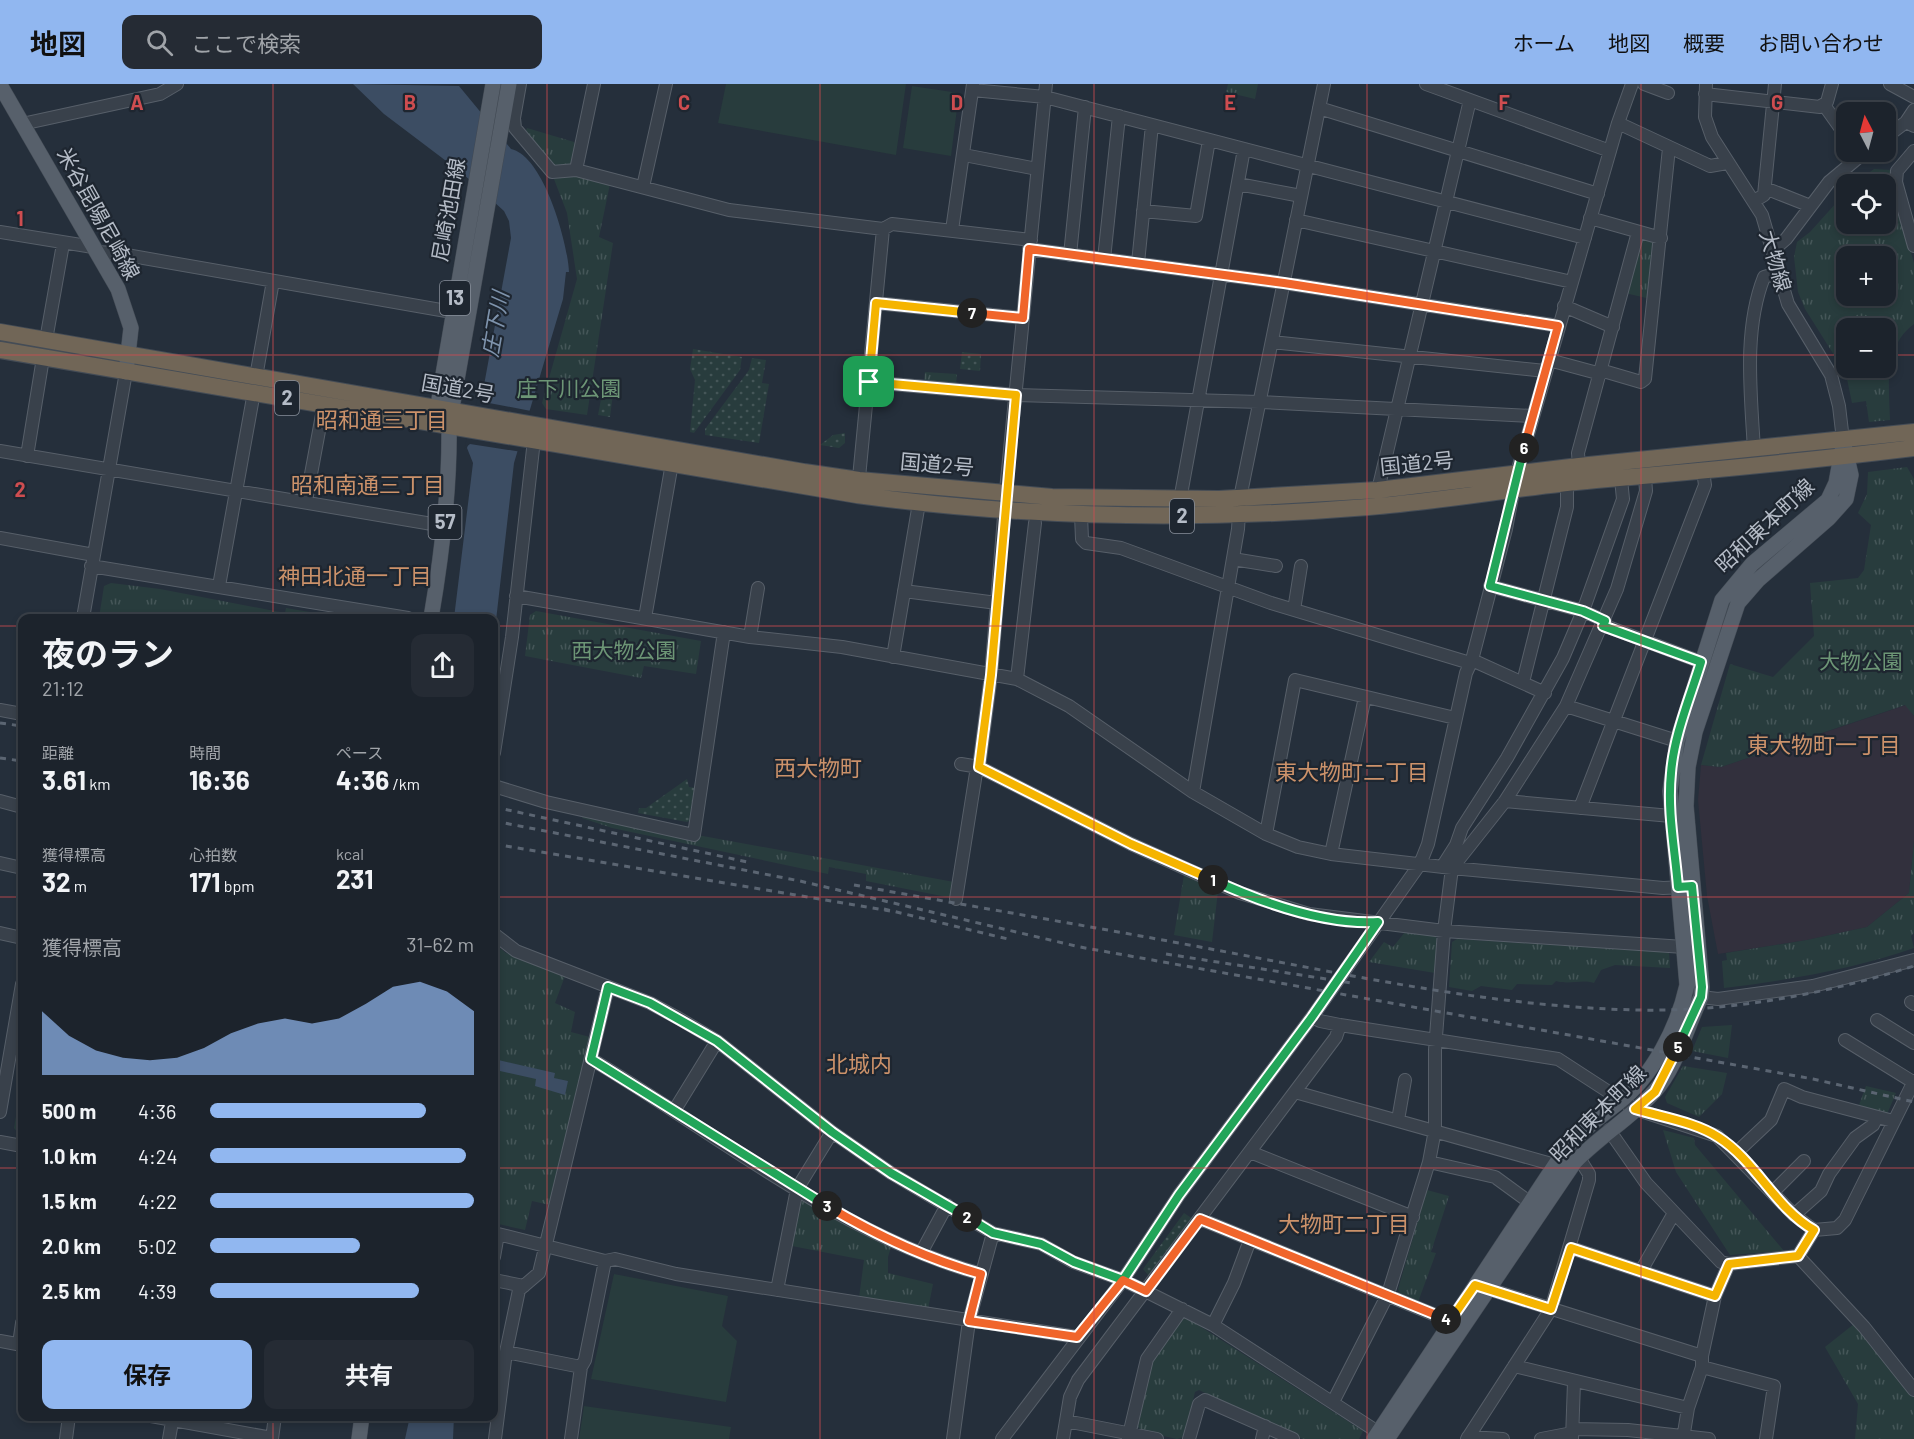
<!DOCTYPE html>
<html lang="ja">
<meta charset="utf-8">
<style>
:root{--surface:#1c232c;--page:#252b34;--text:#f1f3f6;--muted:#a0a4a9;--line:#3a4048;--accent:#91b7f0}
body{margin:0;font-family:Barlow,"Noto Sans JP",sans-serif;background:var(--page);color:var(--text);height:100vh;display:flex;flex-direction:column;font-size:22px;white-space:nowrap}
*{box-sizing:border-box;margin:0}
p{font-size:20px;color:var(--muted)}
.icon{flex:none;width:33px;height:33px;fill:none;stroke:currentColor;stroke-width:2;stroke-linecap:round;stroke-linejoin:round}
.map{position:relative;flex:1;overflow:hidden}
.details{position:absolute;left:18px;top:530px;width:480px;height:807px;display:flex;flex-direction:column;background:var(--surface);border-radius:12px;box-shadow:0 3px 9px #0003,0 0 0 2px var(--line)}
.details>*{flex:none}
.needle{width:39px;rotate:354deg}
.controls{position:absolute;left:1836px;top:18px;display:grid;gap:12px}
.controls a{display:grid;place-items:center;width:60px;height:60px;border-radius:12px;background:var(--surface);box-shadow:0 3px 9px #0003,0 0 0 2px var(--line);font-size:30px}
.pin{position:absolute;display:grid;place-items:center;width:51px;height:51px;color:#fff;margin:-26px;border-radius:12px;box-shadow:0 3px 9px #0006}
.km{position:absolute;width:30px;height:30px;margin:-15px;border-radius:50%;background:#222;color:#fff;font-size:16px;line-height:30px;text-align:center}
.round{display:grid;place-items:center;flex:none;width:63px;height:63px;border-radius:12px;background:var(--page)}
.head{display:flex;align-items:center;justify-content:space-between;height:102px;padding:0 24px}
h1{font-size:33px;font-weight:700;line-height:45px}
.metrics{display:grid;grid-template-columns:repeat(3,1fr);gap:9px;height:102px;padding:6px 24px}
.metrics div{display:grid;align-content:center}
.metrics b{font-size:26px;font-weight:700}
.metrics small{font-size:16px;font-weight:400}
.metrics p{font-size:16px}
.chart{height:168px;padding:12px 24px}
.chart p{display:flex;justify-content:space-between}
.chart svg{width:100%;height:108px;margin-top:6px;fill:var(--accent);opacity:.7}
.action{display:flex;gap:12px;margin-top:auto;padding:12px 24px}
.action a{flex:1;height:69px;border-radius:12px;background:var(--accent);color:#111;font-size:24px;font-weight:700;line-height:69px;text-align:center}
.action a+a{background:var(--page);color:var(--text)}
ul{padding:0 24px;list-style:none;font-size:20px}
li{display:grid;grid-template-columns:96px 72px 1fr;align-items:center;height:45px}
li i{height:15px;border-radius:8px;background:var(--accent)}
header{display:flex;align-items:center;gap:36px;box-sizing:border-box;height:84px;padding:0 30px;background:var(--accent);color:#111}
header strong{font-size:28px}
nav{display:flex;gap:33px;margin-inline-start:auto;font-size:21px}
.search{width:420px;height:54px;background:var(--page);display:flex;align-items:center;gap:15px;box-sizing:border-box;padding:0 21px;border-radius:12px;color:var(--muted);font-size:22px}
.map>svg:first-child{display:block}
</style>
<header>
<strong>地図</strong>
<div class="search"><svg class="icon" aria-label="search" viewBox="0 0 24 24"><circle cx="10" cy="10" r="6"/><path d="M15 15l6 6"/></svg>ここで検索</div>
<nav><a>ホーム</a><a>地図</a><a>概要</a><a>お問い合わせ</a></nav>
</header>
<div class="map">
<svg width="1914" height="1355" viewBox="0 0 1914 1355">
<defs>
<pattern id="grass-dots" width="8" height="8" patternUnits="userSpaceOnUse" patternTransform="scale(1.5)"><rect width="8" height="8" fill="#283c3d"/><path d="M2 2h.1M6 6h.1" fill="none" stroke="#455658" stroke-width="1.8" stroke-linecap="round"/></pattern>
<pattern id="park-tufts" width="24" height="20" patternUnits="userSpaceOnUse" patternTransform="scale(1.5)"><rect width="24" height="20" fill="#283c3d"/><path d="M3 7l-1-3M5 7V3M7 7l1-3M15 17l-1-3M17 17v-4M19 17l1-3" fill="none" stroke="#455658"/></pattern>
</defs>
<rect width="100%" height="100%" fill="#252f3b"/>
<!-- medical -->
<path fill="#32303d" d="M1906,621l8,11v125l-5,52 -42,34 -60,13 -89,14 -11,-58 -9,-96 3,-35 20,2z"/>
<!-- grass -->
<path fill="url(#grass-dots)" d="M693,265l49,8 -2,13 -46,63 -4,-1 5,-52 -5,-11z
M962,268l19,2 -1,17 -20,-2z
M752,274l14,2 -4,23 7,1 -10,59 -54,-8v-6l44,-59z
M614,302l-4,31 -12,-2 4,-21z
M845,349v10l-6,5 -19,-3 13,-10z
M687,695l2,8 8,1 -4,31 -6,3 -49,-9 1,-5h7z
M1184,1129l9,6 -44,57 -6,-7z"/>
<!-- park -->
<path fill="url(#park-tufts)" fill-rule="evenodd" d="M1228,0h30l-3,15 -29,-7z
M527,44l47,14 4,8 -4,16h-22l-27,-33z
M1874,85l18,1v16l22,77v61c-31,23 -25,61 -24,96l-21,2 -3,-21 -14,2 -6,-29 -41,-65 -7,-17 -4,-35 3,-15 13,-10 36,-40v32h40v-40h-32zM1846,172h40v40h-40zM1846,244h40v40h-40z
M574,90l36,10 -11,53 14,6 -26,172 -41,-6 -4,-6 35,-124 -10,-66 -13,-34z
M1640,152l18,4 -7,59 -26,-6z
M925,288l32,2 -1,11 -32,-3z
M1907,383l7,12v237l-9,-11 -184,62 -20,-2 29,-101 43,13 41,-41 -4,-53 48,-5 6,-8 7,-45 -13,-12 9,-19 1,-22z
M111,499l49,6 125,24 1,-5 59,10h-246l5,-32z
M536,527l165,30 -5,33 -52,-8 -3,12 -116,-22 5,-41z
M583,730l371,68 -2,16 -86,-17v-7l-37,-7 -1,7 -216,-46 -30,-10z
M1914,757v92l-3,3 3,12c-61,21 -125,32 -190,40l-2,-27 5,-1 -1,-7 81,-13 60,-13 42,-34z
M1184,791l34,16 -6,51 -38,-7z
M1405,848l30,4 2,3 -2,34 -66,-11 15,-20 9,5z
M1457,855l212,13 1,16 -55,-3 -14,5 -7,13c-13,-4 -24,2 -38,-2l-4,4 -35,-1 -5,6 -31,-4 -9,5 -23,-4 3,-45z
M494,859l12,10 59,23 -10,27 20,9 -4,20 19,5 -40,168 -18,-4 -7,29 -31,-7z
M1732,941l-4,33 -36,-7 10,-24z
M1683,982l44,7 -5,21 -23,23 -32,-14 -2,-6z
M22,998v52l-4,-1 -4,-5z
M1866,1002l30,7 -9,21 -28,-9z
M1663,1046l31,8 1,7 89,106 -54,4 -54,-83z
M1427,1106l22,6 -18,56 5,1 -18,49 -17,-6 -3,-7z
M802,1114l90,46 -4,13v16l45,11 -5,25 -69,-11 5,-38 -72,-14z
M1187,1234l176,113 -4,8h-56l-104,-49 -4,2 -11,45 -7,2 -36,-8 -4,-6 15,-64 30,-42z
M1854,1240l60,71v44h-59l3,-35 -33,-57z"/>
<!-- pitch -->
<path fill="#283c3d" d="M726,0h180l-10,71 -178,-32z
M912,2l47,7 -8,63 -48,-8z
M614,1190l114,22 -6,30 15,15 -11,61 -135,-23z
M584,1322l147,21 -2,12h-150z"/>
<!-- water -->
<path fill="#3c4d63" d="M353,0l106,2 52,63c33,7 57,95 58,123h-3l-3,27 -49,164 -20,175v-20h-40l19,-155 -6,-15 15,-52 29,-158 -2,-17 -5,-10 -42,-38 -78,-59z
M494,975l61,14 -1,5 14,3 -3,14 -30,-9 1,-7 -36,-8 -6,27z
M410,1332h44l-1,23h-48z"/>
<!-- pier -->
<path fill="#252f3b" d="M478,313l11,2v4l42,8 -9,41 -52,-8 -6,5z"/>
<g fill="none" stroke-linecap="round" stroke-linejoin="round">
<defs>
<path id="minor" d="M520,0l-6,34 1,10 37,44 24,-2 153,40 154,19 9,-5 139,16
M1046,0l-39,396 -16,195 -12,92 152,77 109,49 69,21 135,17 240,16
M1426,0l184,67
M1644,0l24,9
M1706,0l-1,33 7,20 50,78 26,89 43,71 8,31 4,34
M1890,0l24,13
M973,6l72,7 540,141
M1705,10l115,13 7,-5 5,-18
M1824,21l22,31
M1319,24l279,86
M1906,38l8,-12
M1618,39l92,43 17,-3
M22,40l138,-30 17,-10
M1886,53l20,-15 8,4
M1914,67l-17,20 -1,11 18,64
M964,71l73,14
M576,86l18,-86
M1238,100l63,12
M643,103l23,-103
M1765,104l43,17
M1754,117l10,-6 11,-111
M1143,127l53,5 13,-76
M1590,134l71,20
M1296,136l276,62
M952,146l21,-146
M0,148l93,15
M1029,165l255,34 275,43
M1773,166l13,-11 43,-57 36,-30
M96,168l19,1 337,59
M1070,171l15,-148
M1104,175l15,-143
M1138,179l14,-138
M876,219l147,15
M1564,222l49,21
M46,256l17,-96
M1272,258l273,29
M1549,276l52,14
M1600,286l41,12 4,-3 24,-231
M256,293l17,-96
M869,298l147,13 244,7 273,14
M1754,366c-3,-55 -11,-120 10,-173l14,-4
M0,367l444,75
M27,372l16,-98
M1579,382l-1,-13 60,-221
M858,404l25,-259
M1378,406l92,-390
M1180,416l64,-351
M306,417l18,-97
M1081,431l1,24 4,4 35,5 150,55 199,60
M0,454l94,17
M1233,475l43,7
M91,482l317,52
M219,502l35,-194
M1490,502l93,25 22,10
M904,507l93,12
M516,512l234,41 92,10 175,32 52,27 124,86 73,42 32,13 33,7 121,14 211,20 22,-1
M1294,526l7,-44
M83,534l43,-246
M645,534l27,-155
M1603,541l98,37
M750,553l8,-49
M893,573l26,-154
M1472,576l73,33
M1017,595l18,-156
M1523,598l44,-175v-24
M1566,622l111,35
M0,626l22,4
M494,669l18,-116 22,-197
M494,702l52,16 148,33 30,-203
M1193,708l45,-263 2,-31 84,-414
M0,717l22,6
M1505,717l166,15
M1580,724l125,-323 -2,-14
M1266,750l29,-154 160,38
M1331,770l34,-157
M0,779l22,5
M1442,783l14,-22 6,-17 45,-70 56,-100 20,-47 40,-112 -2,-20
M956,815l20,-126 3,-6 -18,-3
M0,849l22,5
M494,850l22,17 134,52 28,15 39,23 115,91 59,41 102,60 48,11 32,18 50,18 90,45 171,111
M1701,913l17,2 95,-13 101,-26
M1911,918l3,2
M1312,933l8,4 20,4 218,34 77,50 82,27 77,79 20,15 23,-2 8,-8 69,-139
M1877,936l37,23
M1845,956l68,42
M591,975c127,75 247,175 390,215
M1295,1008l260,73
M674,1027l43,-70
M0,1028l22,-128
M1398,1036l7,-40
M1609,1046l37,53 75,79 8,2 69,-8
M0,1058l22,4
M1250,1068l163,65
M1736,1069l35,-33 13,-31 18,8 91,24
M1429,1078l66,15 37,27
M1773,1108l31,-31
M1794,1131l27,-24 8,-17 26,-36 18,-13 4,-8
M1200,1135l250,102
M494,1149l111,28 10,-2 61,15 401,63
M1571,1164l144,48
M921,1169l26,-48
M1798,1172l66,71 50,63
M1798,1172l16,-26
M494,1173l4,-23
M1641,1187l33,-58
M494,1196l30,6
M1482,1203l220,69
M777,1206l20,-101 35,-57
M1213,1241l21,-42 16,-43
M0,1257l22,4
M19,1260l3,-21
M506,1268l75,15
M1514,1282l174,42
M1702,1283l72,19 -8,53
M1333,1318l55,-108 41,-132 6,-32v-80l9,-119 8,-63 53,-67 61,-95 51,-117 29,-98 -1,-14
M151,1332l121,22
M1066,1337l91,18
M1572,1345l56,1 81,9
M1468,1353l35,2
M66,1355l3,-23
M169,1355l4,-23
M272,1355l3,-23
M495,1355l11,-87 13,-62 20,-17 69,-286
M571,1355l10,-72 4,-7 20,-99
M953,1355l16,-118 24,-88
M1002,1355l121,-159 56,-85 133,-178 108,-153 8,-20 38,-171 6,-13 34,-131 10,-53 102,-353 14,-39
M1063,1355l7,-42 8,-17 258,-343 4,-12
M1128,1355l19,-80 35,-50
M1189,1355l10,-35 6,-4 88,39
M1262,1355l3,-13
M1467,1355l84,-130 38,-129v-6l-10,-16
M1541,1355l31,-6
M1572,1355l2,-57
M1683,1355l5,-31 14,-41v-11l13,-60 14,-32"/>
<path id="major" d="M0,1l118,204 13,39 -5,44
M444,334l-6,-10 2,-16 53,-308
M431,534c11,-64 19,-128 18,-193l60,-341
M359,1355l3,-23
M1374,1355l193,-292c16,-18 33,-30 52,-45 34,-26 59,-76 68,-117l-17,-194 7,-50 45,-141 30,-36 76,-64 8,-17 6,-33
M1387,1355l187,-276c24,-26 56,-44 80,-71 22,-24 33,-65 47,-95l1,-10 -16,-181 2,-39 7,-35 43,-129 20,-23 71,-62 17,-19 5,-24 -7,-30"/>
<path id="highway" d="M0,248l804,140 55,8 193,17 167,2 159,-9 201,-24 335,-34
M0,266l857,145c169,23 340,26 511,12 76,-6 151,-20 228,-27 106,-9 212,-19 318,-32"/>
</defs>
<!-- minor casing -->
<use href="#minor" stroke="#575f69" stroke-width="14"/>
<!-- major casing -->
<use href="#major" stroke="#424a54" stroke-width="16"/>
<!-- highway casing -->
<use href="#highway" stroke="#444c56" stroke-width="18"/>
<!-- minor -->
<use href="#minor" stroke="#39414b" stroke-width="12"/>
<!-- major -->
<use href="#major" stroke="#57606b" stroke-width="15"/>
<!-- highway -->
<use href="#highway" stroke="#716657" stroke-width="16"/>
<!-- rail -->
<path stroke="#5b6572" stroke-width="3" stroke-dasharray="6 6" stroke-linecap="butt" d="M0,639l22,3
M0,674l22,3
M494,723l258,56
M494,737l306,60 280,66 733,132 101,23
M494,760l396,67
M854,801c121,22 241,42 362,65 139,26 279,57 422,60 92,2 188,-16 276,-44
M884,825l128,31
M1166,870l186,29"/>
</g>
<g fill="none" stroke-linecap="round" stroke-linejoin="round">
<defs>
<path id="split-1" d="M869,298l147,13 -25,280 -12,92 152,77 82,36"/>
<path id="split-2" d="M967,1133l26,16 48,11 33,18 49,18 56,-85 133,-178 66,-95c-55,3 -115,-19 -165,-42"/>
<path id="split-3" d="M827,1122l-236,-147 17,-72 42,16 67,38 115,91 59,41 76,44"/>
<path id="split-4" d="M827,1122c49,29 100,53 154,68l-12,47 108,16 46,-57 23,11 54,-72 246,100"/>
<path id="split-5" d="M1446,1235l4,2 25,-36 76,24 20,-61 144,48 14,-32 69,-8 16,-26c-39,-22 -58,-69 -96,-93 -23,-15 -57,-20 -83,-28l20,-17 23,-45"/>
<path id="split-6" d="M1524,364l-34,138 93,25 22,10 -2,5 98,36c-11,36 -27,73 -30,111 -4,38 4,77 7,114l14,-1 10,101 -1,10 -23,50"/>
<path id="split-7" d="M972,229l51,5 6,-69 255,34 274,43 -34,122"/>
<path id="split-8" d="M869,298l7,-79 96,10"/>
</defs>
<!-- split-1 casing -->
<use href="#split-1" stroke="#fff" stroke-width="12"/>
<!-- split-2 casing -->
<use href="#split-2" stroke="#fff" stroke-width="12"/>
<!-- split-3 casing -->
<use href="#split-3" stroke="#fff" stroke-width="12"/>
<!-- split-4 casing -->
<use href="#split-4" stroke="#fff" stroke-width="12"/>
<!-- split-5 casing -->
<use href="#split-5" stroke="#fff" stroke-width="12"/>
<!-- split-6 casing -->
<use href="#split-6" stroke="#fff" stroke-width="12"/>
<!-- split-7 casing -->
<use href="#split-7" stroke="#fff" stroke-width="12"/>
<!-- split-8 casing -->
<use href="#split-8" stroke="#fff" stroke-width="12"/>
<!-- split-1 -->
<use href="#split-1" stroke="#f5b400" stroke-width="8"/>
<!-- split-2 -->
<use href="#split-2" stroke="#22a559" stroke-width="8"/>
<!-- split-3 -->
<use href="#split-3" stroke="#22a559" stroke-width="8"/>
<!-- split-4 -->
<use href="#split-4" stroke="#f0652b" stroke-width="8"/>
<!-- split-5 -->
<use href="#split-5" stroke="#f5b400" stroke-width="8"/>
<!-- split-6 -->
<use href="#split-6" stroke="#22a559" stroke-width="8"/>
<!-- split-7 -->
<use href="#split-7" stroke="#f0652b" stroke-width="8"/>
<!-- split-8 -->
<use href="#split-8" stroke="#f5b400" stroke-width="8"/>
</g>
<!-- grid -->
<path fill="none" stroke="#ce4d50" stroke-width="1.5" stroke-opacity="0.55" d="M273,0v534M547,0v1355M820,0v1355M1094,0v1355M1367,0v1355M1641,0v1355M0,271h1846M1886,271h28M0,542h22M494,542h1420M0,813h22M494,813h1420M0,1084h22M494,1084h1420M273,1332v23"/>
<g text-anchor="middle" stroke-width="4.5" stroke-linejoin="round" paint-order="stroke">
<!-- shield labels -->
<g fill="#1e2630" stroke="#888f9a" stroke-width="1.5">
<rect x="440" y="197" width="30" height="34" rx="4.5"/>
<rect x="275" y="297" width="24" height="34" rx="4.5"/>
<rect x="1170" y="415" width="24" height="34" rx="4.5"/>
<rect x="428.5" y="421" width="33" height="34" rx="4.5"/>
</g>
<g font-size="20" font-weight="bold" fill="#b5bcc7">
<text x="455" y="221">13</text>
<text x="287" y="321">2</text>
<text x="1182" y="439">2</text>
<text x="445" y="445">57</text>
</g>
<!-- street labels -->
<g font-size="21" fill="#b5bcc7" stroke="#1e2630">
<text transform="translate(449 126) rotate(-80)" y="7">尼崎池田線</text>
<text transform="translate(98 130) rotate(61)" y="7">米谷昆陽尼崎線</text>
<text transform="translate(1775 177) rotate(74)" y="7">大物線</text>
<text transform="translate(458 305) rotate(10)" y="7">国道2号</text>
<text transform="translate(1417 380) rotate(-6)" y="7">国道2号</text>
<text transform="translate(937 381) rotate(5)" y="7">国道2号</text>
<text transform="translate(1765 442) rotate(-43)" y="7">昭和東本町線</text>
<text transform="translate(1598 1030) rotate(-45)" y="7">昭和東本町線</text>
</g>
<!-- park labels -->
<g font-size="21" fill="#6d9676" stroke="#1e2630">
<text x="569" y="312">庄下川公園</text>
<text x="624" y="574">西大物公園</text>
<text x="1861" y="585">大物公園</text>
</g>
<!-- water labels -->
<g font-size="22" font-style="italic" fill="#7e93ac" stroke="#1e2630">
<text transform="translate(495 240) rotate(-80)" y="8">庄下川</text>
</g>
<!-- neighbourhood labels -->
<g font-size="22" fill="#cc926a" stroke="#1e2630">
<text x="382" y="344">昭和通三丁目</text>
<text x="368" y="409">昭和南通三丁目</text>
<text x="355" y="500">神田北通一丁目</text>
<text x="1824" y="669">東大物町一丁目</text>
<text x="818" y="692">西大物町</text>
<text x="1352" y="696">東大物町二丁目</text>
<text x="859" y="988">北城内</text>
<text x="1344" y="1148">大物町二丁目</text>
</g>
</g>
<g font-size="20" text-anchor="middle" font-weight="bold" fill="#ce4d50" stroke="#1e2630" stroke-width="4.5" stroke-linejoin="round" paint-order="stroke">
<text x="137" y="26">A</text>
<text x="410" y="26">B</text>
<text x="684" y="26">C</text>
<text x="957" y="26">D</text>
<text x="1230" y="26">E</text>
<text x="1504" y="26">F</text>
<text x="1777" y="26">G</text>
<text x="20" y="142">1</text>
<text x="20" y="413">2</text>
</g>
</svg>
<div class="controls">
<a><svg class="needle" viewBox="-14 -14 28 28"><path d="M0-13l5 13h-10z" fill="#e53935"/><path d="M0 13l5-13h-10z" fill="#a0a4a9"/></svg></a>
<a><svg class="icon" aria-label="locate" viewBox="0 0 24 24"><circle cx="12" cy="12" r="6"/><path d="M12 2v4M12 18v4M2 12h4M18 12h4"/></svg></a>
<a>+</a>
<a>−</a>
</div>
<div class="pin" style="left:869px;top:298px;background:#1e9e55"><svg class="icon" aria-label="arrive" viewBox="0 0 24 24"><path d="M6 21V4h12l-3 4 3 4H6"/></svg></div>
<b class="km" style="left:1213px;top:796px">1</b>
<b class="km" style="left:967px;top:1133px">2</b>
<b class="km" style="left:827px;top:1122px">3</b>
<b class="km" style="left:1446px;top:1235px">4</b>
<b class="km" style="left:1678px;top:963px">5</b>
<b class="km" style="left:1524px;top:364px">6</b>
<b class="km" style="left:972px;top:229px">7</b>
<section class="details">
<div class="head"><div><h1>夜のラン</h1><p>21:12</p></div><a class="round"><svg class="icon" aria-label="share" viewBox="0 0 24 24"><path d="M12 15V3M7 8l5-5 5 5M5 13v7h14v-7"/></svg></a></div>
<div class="metrics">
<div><p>距離</p><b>3.61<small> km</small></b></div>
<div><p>時間</p><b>16:36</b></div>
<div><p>ペース</p><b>4:36<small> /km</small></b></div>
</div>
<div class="metrics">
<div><p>獲得標高</p><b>32<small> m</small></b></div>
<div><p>心拍数</p><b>171<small> bpm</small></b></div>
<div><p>kcal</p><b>231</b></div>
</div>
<div class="chart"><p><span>獲得標高</span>31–62 m</p>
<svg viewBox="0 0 160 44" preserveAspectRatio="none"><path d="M0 44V18L10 28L20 34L30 37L40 38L50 37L60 33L70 27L80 23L90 21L100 23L110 21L120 15L130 8L140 6L150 10L160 18V44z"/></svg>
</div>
<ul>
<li><b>500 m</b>4:36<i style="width:82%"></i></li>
<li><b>1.0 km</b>4:24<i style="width:97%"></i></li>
<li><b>1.5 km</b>4:22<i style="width:100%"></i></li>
<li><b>2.0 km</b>5:02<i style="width:57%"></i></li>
<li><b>2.5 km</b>4:39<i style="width:79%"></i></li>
</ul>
<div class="action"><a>保存</a><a>共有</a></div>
</section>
</div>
